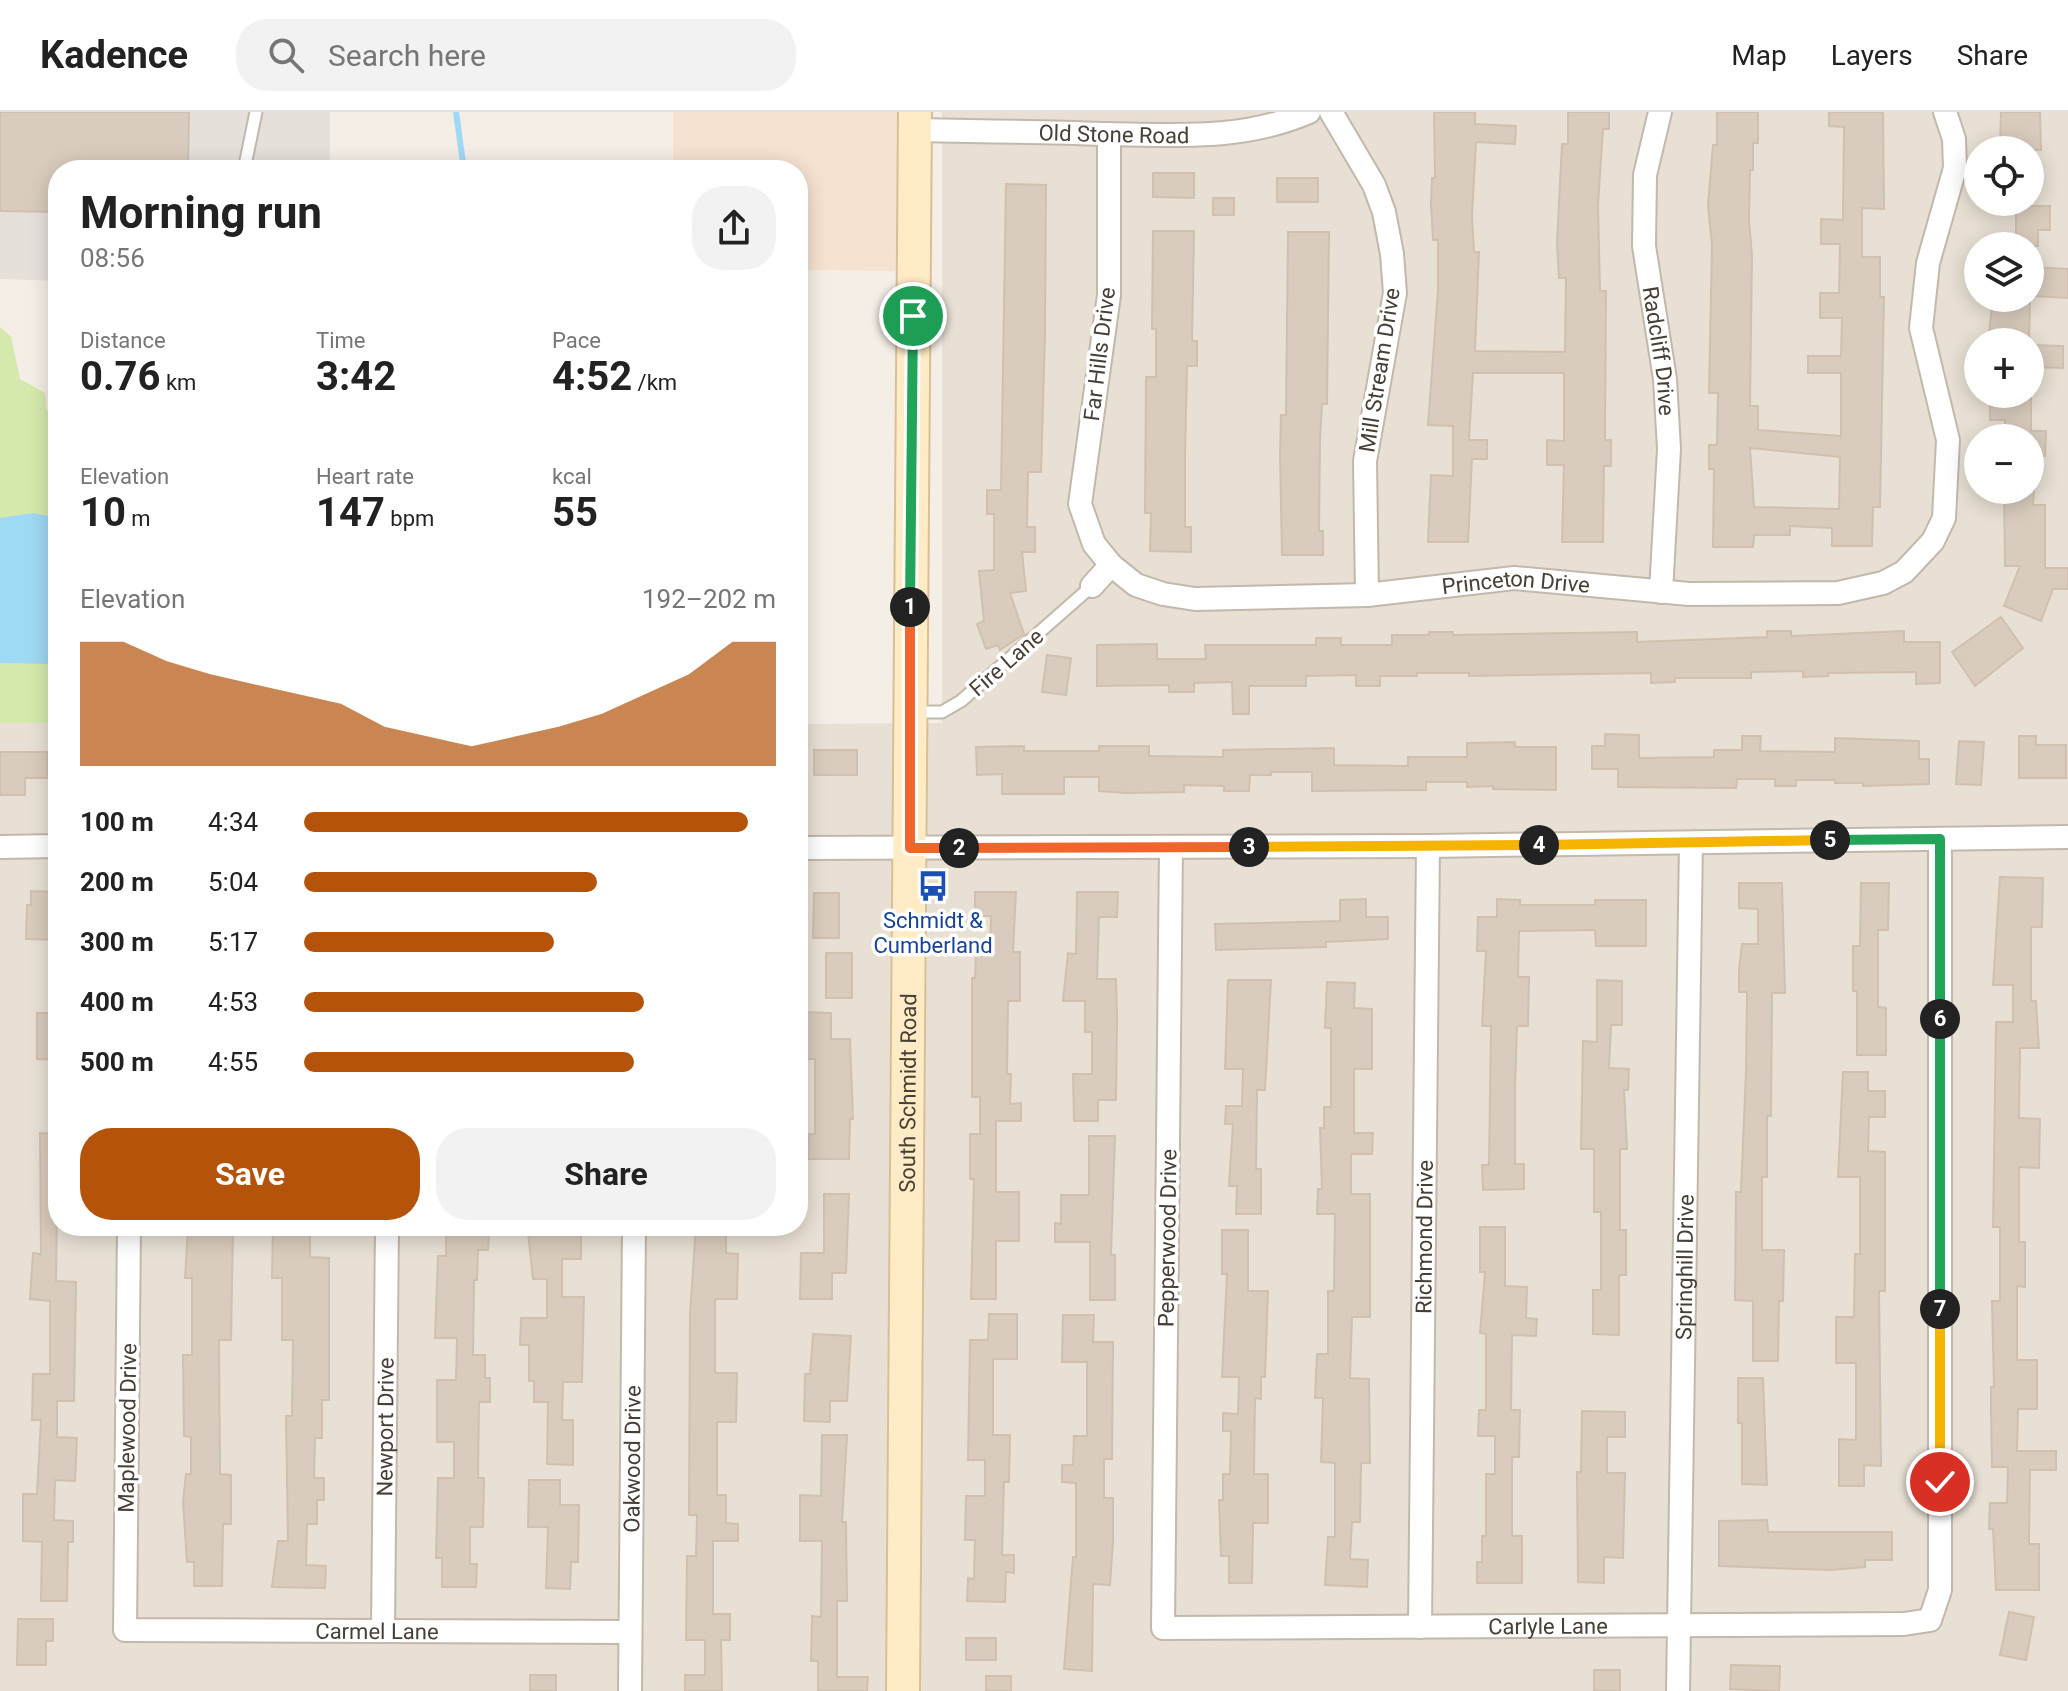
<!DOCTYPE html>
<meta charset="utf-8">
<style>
:root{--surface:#fff;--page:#f2f2f2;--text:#222;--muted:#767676;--line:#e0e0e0;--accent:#b45309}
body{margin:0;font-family:Roboto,sans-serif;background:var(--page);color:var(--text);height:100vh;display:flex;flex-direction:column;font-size:30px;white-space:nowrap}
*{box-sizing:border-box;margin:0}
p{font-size:26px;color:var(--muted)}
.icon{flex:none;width:44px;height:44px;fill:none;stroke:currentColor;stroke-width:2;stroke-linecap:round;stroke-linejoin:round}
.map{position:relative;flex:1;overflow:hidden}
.details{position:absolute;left:48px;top:48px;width:760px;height:1076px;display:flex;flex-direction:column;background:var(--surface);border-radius:32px;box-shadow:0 4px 20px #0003}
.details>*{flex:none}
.controls{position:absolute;left:1964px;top:24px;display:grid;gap:16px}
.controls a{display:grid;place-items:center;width:80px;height:80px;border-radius:50%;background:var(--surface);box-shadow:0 4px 20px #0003;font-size:40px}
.pin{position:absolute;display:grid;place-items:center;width:68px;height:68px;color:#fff;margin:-34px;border:4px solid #fff;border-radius:50%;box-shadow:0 2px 8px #0007}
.km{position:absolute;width:40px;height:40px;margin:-20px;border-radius:50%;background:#222;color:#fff;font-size:22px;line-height:40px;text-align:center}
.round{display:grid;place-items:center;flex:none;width:84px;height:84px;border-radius:32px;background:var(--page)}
.overview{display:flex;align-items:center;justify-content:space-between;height:136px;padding:0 32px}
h1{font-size:44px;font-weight:700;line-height:60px}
.figures{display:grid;grid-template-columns:repeat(3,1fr);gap:12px;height:136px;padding:8px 32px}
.figures div{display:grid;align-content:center}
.figures b{font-size:40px;font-weight:700}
.figures small{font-size:22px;font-weight:400}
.figures p{font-size:22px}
.chart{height:224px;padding:16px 32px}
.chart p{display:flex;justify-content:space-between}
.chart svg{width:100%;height:144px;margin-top:8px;fill:var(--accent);opacity:.7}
.cta{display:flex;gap:16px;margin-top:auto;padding:16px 32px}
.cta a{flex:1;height:92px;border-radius:32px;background:var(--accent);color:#fff;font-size:32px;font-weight:700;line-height:92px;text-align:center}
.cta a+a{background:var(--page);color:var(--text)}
ul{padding:0 32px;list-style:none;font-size:26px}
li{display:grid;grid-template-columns:128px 96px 1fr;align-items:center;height:60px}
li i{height:20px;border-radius:10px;background:var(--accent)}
header{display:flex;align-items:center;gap:48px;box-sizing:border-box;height:112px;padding:0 40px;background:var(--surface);border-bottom:2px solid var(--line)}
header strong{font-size:38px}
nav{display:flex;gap:44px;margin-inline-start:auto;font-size:28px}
.search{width:560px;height:72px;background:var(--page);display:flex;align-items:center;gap:20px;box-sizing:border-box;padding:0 28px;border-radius:32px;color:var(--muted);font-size:30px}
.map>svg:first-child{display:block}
</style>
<header>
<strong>Kadence</strong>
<div class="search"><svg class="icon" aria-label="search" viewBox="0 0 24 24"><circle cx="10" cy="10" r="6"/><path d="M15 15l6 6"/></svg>Search here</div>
<nav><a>Map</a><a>Layers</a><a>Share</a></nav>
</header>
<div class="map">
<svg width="2068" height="1579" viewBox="0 0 2068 1579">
<rect width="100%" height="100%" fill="#f4eee6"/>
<!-- residential -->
<path fill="#e8e0d4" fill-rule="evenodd" d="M942,0h1126v1579h-2068v-968h58v503h740v-502l144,-1zM1978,38h52v52h-52zM1978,134h52v52h-52zM1978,230h52v52h-52zM1978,326h52v52h-52z"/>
<!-- commercial -->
<path fill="#f6e2d0" d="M673,0h233l-2,159 -106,-1v-100h-125z"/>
<!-- industrial -->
<path fill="#e6e0db" d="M0,0h330v58h-272v111l-58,-2z"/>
<!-- green -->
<path fill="#d5e9ad" d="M0,215l11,10 9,42 25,14 2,18h11v312h-58z"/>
<!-- water -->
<path fill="#a0d9f3" d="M33,401l25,5v146l-58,-1v-145z"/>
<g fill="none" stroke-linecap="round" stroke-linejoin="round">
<!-- stream -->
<path stroke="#a0d9f3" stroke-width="6" d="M456,0l8,58"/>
</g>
<!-- building -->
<path fill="#d9ccbe" stroke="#d1c0ae" stroke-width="2" fill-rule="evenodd" d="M0,0h189l-1,58h-130v42l-58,-1z
M1434,0h41v12l41,2 -1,18 -39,-2 -4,74 2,36h5l-4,99 90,1 1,-74h-7l-2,-36 5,-98h6v-32h41v17h-6l-5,76 2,86h6l-1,149h6v26h-7l-1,76h-41l2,-77h-17v-25l17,1v-68h-91l-4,67h18v19h-15l-4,83h-40l3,-67 22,1v-50l-25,-1 10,-135v-50h-5l-2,-37 1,-25h3z
M1717,0h41v31h-5v27h-3l-1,50 3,36 -2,150h8v24l83,6v-63h-33v-17h33l1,-38h-22v-25h19l1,-49h-19v-25l22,1 1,-93 -15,-1v-14h54l1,97 -22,-1v49h18v40h4l-4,210h-7l-1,39h-40v-18l-42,-2v9h-36l-1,12h-40l1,-78h-5v-24h8l1,-52h-9l3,-149 -4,-38 5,-61h4zM1750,336l90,9 -1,52 -85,-2z
M2001,0h39l1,38h-41z
M1153,61h41v25l-41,-1z
M1277,66h41v24h-41z
M1006,72l40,1 -1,149 -4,138h-13l-1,55h8v25h-13l4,39 -16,2 14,41 -24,16 -2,-5 -12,4 -9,-25 7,-3 -5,-50 15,-1v-56h-7v-24h14z
M1213,86h21v17h-21z
M2016,94h34v24h-12v16h-22z
M1153,119h41l-2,110h5v25h-10l-2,88v73h6v25l-41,-1 1,-38h-6l1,-136h10v-48h-4z
M1288,120h41l-2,172h-5l-2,36 -1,91h4v24h-41l-2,-100 1,-40h5z
M2030,155l38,2v29l-38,-2z
M1993,186h37l-1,44h-41z
M2030,233l33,1v22l-33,-1z
M1990,283h41v36h15l-1,25h-15v-18h-25v-18h-15z
M2004,378h30l-1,15h12v63h23v21h-15l-12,32 -37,-15 16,-40h-15z
M2001,505l22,31 -48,38 -23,-34z
M1767,519h24v5l113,-5v11h36v41l-24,1v-12l-88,1v3l-25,1v-6l-52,1v6h-76v4l-24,1v-10l-182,3v-3h-52v3h-37v10h-24v-11l-50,1v10h-57v28h-16l-1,-32 -38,1v9h-25v-7l-72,1v-41l60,-1v15h49l-1,-14h111v-7h25v7h51v-10h37v-3h24v3l184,-3v10l130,-5z
M1047,543l24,3 -5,37 -24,-3z
M1605,622l34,1v23l75,-1v-7h28v-14h19l-1,15 75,1v-14l84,3v18h10v25l-66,2v-3h-28v-3h-39v6h-21v-7h-38l-1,9 -118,-1v-18h-26v-23h13z
M2019,624h17v9h30v33h-47z
M1959,629l25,1 -3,43 -25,-1z
M1515,630v5h41v43l-63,-1v-3l-26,1v-5h-41v8l-114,1v-19h-41v3h-21l-1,16h-25v-5l-40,-1v7l-58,1 -27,-2v-14h-35v17h-62v-20l-25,1 -1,-28 48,-1v5h75v-5h50v10l74,1v-7l111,-2v17l74,1v-9h59v-14z
M814,638h43v25h-43z
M0,640h47v26h-22v17h-25z
M2000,765l43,1 -1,49h-11v74h5l3,47h-19l-1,70 21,1 -1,49 -20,-1v75h6v45l-8,-1v74h20v49h-19l-1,42h39v19h-26l-1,74h10v46h-43l-3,-61h-4l1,-26h17l1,-36h-16l-1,-58v-22h3l-2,-86h8v-74h-7l3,-205h17v-37h-20z
M1739,771h43l3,110h-13l-1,123h-4v61h-5v73h22l-1,51h-4l-1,60h-25v-60l-18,-1 1,-108h5l5,-121 1,-79h-8v-22l3,-26h16v-35l-19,-1z
M1861,771h28l-1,47h-10v77l8,1v47h-29v-64h-4v-45h7z
M31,779l27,1v48l-32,-1 1,-34h4z
M975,780h41l-3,60h7v49h-12l-1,73h4l-1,30 11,-1v18h-25v71h23v49h-23v58h-25l3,-120h-4v-45h10v-37h-8v-119h3l1,-26h14l1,-36h-16z
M1077,780h41l-1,25h-18l-2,62h19l1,36 -1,85h-18v21h-24l-1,-47h19v-42h-7v-31h-22l5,-48 8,1z
M814,781h25v45h-26z
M1366,787v18h22v22l-62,3v5l-110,3 -1,-26 125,-3v-21z
M1497,787l23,1v5h75v-5h51v46h-50l-1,-16 -76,1 -1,46h11l-1,49h-11l-2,61v77h9v25l-41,1 -1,-25h7l2,-139h-9l4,-75h-9l1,-34h19z
M826,841h26v45h-26z
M1228,868h43l-6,110h-8l-1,79h5v45h-25l1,-28h-8l4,-62h-8l1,-18h16l1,-37h-18z
M1597,868l25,1v44h-11l-2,43 20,1 -1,21h-4l3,59h-7v81h6v45h-7v60l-26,-1v-44h8v-78h-7v-63h-13l2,-108 14,1z
M1327,870l28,1 -1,25 18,1v60h-18v64h19l-1,21h-21v40h19v123h-18l-2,61 19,1 1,84h-9l-1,59h-8l-2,37 18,1 -1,27 -42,-2 3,-48h7v-74l-14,-1 2,-64h-8l2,-44h11v-63h6l1,-77h-18l1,-25h4l-2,-61h4v-21h7v-79h-6z
M802,900l29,1v26h19l3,80h-3l-1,40h-41l1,-25h6v-75h-17z
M37,901h21v47l-21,-1z
M1843,960h25v19h17v26h-16l-1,34 17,1v139h-6l2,175 -17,-1v21h-25v-47l17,1v-77h-20v-46h18l1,-63h5v-77h-22z
M40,1021l18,1 -2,147 20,1 -2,119h-17v36l20,1 -2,43 -20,-1 -1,40 19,1v21h-5l-1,59h-26l1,-59 -19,-1v-47h14l4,-74h-9l1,-46h17v-73l-20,-2 3,-46 8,1z
M1089,1024h26l-4,119h4v45h-25v-58h-35v-19l6,1v-29h28z
M824,1082h25l-3,79h-14v26h-32l1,-46h23z
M696,1114h30v27l12,1 -1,45h-22v74h22l-1,49h-19v73h9v28l12,1v17h-25v73h17v26h-9l1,51h-37v-16h20v-35h-19l1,-84h9l1,-41h-8l1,-201z
M1480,1115h25v59l22,1 -1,31 11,1 -1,17 -24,-1 -1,75h9l-1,47h-7v79h10v47h-45v-21h5v-26h4v-62h9v-38h-17l1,-26h7v-76l-6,-1 5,-61h-5z
M188,1117h45l-2,111h-12l1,134 11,1v49h-8l-1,62h-28v-24h-7l-4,-60 3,-28h5v-37l-7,-1 -1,-81h9v-77h-7z
M273,1118l37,1v26l19,1v142h-7v38h-7l-1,40h10v22h-7v24h-10l-1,41 20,1 -1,22 -53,-1 6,-46h10l-2,-125h6l1,-76h-11v-62h-10z
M1222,1118h26v61h20l-3,86h-4v22l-6,-1 -1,76h14v49h-15l-1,60h-23v-27h-8l-2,-56h4v-26h7l1,-43h-8v-18l15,1 1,-37h-17l5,-103h-5z
M446,1120h43l-1,18h-10l-1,30h-3l-1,75h12v23h5v24h-11l-1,76h6l-1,49h-13v37h7l-1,23h-34v-29h-6l2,-80h16v-36h-17v-62h19l1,-42h-22l3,-82h8z
M528,1121h53v26h-19v38h22l-2,85h-19l-1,38h11v45l-26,-1 1,-62h-14v-21h-5v-36h-9l1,-27h26v-39h-14z
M989,1202h28v45h-24v76h17l-1,47h-5l-2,73h12v18l-8,-1 -1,30 -38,-1 1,-23 6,1 1,-39h-10l1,-44h19v-36h-17l2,-120h18z
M1063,1203h31l-1,27h20l-1,117h-8v39h9v43l-3,44 -17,-1 -1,87 -28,-2 9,-112h3v-74l-14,-1v-17h11l1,-29h13v-74h-25z
M813,1222l38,2 -4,65h-17v21l-26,-1 1,-47h5z
M1738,1266h25l4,107 -25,-1v-61h-4z
M1582,1299l43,1v25h-18v36h18l-2,85 -19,-1v26l-26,-1 -1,-110h4z
M822,1323h25l-5,87h4l1,79h-10v76h31l-1,14h-49v-30h-7l1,-45 9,1 1,-76h-22v-46l21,1z
M529,1368h31v25h19l-1,57h-7l-1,27 -24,-1 2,-61h-20z
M1767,1408l1,12h124v28h-27v7l-35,3 -111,-4v-45z
M2009,1500l25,5 -8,43 -26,-5z
M18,1507h35v22h-7v24h-29z
M966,1526h30v22h-30z
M1731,1553l49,1 -1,25 -49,-2z
M1594,1558h26v21h-26z
M530,1563h26v16h-26z
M986,1564h25v15h-25z"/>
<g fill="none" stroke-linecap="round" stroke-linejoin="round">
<defs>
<path id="lane" d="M244,58l12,-58
M914,600h28l19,-11 131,-115"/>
<g id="street">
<path d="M1331,0l43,73 10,27 8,42 3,39 -30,168 2,134"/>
<path id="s1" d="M1660,0l-15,63 -1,71 21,133 4,70 -8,143"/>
<path id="s2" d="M914,18c64,1 127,2 190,4 72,1 138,7 205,-22"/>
<path id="s3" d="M1109,22v161l-29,209 14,40 17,21 25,20 27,9 32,5 172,-4 147,-17 175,16 149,-1 45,-10 21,-11 29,-31 11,-23 4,-78 -27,-112 7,-65 27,-95 -1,-29 -9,-27"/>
<path d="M1092,474l19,-21"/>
<path d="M0,735l58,-1"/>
<path id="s4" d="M1171,735l-8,781 741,-4 26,-4 10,-30v-751"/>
<path d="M798,736l630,-2 640,-9"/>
<path id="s5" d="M129,1114l-4,404 505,2"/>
<path id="s6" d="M1420,1515l8,-781"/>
<path id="s7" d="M383,1517l4,-403"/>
<path id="s8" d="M630,1579l4,-465"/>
<path id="s9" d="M1678,1579l13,-848"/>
</g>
<g id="secondary">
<path id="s10" d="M903,1579l12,-1579"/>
</g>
</defs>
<!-- lane casing -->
<use href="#lane" stroke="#c2b8ab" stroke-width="15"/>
<!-- street casing -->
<use href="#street" stroke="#c2b8ab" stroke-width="26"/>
<!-- secondary casing -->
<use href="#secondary" stroke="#d8c096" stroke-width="36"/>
<!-- lane -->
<use href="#lane" stroke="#fff" stroke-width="11"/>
<!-- street -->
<use href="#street" stroke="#fff" stroke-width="22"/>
<!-- secondary -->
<use href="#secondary" stroke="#ffebc5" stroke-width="32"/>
</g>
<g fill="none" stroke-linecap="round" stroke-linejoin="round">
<defs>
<path id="split-1" d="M910,495l3,-291"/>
<path id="split-2" d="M910,495v241h49"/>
<path id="split-3" d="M959,736l290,-1"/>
<path id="split-4" d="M1249,735l290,-2"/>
<path id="split-5" d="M1539,733l291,-5"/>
<path id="split-6" d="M1830,728l110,-1v180"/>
<path id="split-7" d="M1940,907v290"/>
<path id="split-8" d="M1940,1197v173"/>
</defs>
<!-- split-1 casing -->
<use href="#split-1" stroke="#fff" stroke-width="16"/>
<!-- split-2 casing -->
<use href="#split-2" stroke="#fff" stroke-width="16"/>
<!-- split-3 casing -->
<use href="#split-3" stroke="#fff" stroke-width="16"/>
<!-- split-4 casing -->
<use href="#split-4" stroke="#fff" stroke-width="16"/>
<!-- split-5 casing -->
<use href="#split-5" stroke="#fff" stroke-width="16"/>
<!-- split-6 casing -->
<use href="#split-6" stroke="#fff" stroke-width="16"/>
<!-- split-7 casing -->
<use href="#split-7" stroke="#fff" stroke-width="16"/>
<!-- split-8 casing -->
<use href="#split-8" stroke="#fff" stroke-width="16"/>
<!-- split-1 -->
<use href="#split-1" stroke="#22a559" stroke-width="10"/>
<!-- split-2 -->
<use href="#split-2" stroke="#f0652b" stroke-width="10"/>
<!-- split-3 -->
<use href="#split-3" stroke="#f0652b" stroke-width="10"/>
<!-- split-4 -->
<use href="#split-4" stroke="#f5b400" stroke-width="10"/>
<!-- split-5 -->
<use href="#split-5" stroke="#f5b400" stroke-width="10"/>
<!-- split-6 -->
<use href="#split-6" stroke="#22a559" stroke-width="10"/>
<!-- split-7 -->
<use href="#split-7" stroke="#22a559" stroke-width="10"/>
<!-- split-8 -->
<use href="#split-8" stroke="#f5b400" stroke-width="10"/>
</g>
<!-- icons -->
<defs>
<symbol id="bus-bare" viewBox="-9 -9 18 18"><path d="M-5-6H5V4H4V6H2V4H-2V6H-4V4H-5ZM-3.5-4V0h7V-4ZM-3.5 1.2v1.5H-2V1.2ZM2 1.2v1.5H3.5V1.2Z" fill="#1a4fb4" stroke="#fff" stroke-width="2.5" paint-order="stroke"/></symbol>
</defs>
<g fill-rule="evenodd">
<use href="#bus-bare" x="911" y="752" width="44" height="44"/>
</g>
<g text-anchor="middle" stroke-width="7" stroke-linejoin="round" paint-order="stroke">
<!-- street labels -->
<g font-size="22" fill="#473e35" stroke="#fff">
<text dy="8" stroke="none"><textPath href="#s2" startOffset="200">Old Stone Road</textPath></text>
<text dy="8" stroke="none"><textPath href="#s1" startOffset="242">Radcliff Drive</textPath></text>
<text transform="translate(1099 242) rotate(-83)" y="8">Far Hills Drive</text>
<text transform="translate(1379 258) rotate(-81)" y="8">Mill Stream Drive</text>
<text dy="8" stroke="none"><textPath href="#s3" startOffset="856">Princeton Drive</textPath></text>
<text transform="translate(1006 550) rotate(-41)" y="8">Fire Lane</text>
<text dy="8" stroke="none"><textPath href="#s10" startOffset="598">South Schmidt Road</textPath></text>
<text dy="8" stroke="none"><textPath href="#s6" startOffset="390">Richmond Drive</textPath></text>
<text transform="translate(1167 1126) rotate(-89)" y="8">Pepperwood Drive</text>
<text dy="8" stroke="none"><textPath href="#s9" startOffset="424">Springhill Drive</textPath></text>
<text transform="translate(127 1316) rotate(-89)" y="8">Maplewood Drive</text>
<text dy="8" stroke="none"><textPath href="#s7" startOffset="202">Newport Drive</textPath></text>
<text dy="8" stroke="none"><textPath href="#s8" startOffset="232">Oakwood Drive</textPath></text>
<text dy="8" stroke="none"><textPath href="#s4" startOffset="1166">Carlyle Lane</textPath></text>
<text dy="8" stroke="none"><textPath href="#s5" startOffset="656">Carmel Lane</textPath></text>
</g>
<!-- transit labels -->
<g font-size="22" fill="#164399" stroke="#fff">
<text x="933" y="816">Schmidt &amp;<tspan x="933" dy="25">Cumberland</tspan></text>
</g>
</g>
</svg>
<div class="controls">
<a><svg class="icon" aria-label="locate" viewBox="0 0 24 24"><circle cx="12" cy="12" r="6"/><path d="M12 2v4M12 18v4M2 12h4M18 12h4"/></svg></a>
<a><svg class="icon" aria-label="layers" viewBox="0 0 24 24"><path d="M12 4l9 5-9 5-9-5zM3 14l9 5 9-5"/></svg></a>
<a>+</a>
<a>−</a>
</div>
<div class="pin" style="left:913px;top:204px;background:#1e9e55"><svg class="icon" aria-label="arrive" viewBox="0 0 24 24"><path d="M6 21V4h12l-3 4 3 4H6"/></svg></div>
<div class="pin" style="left:1940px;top:1370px;background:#d93025"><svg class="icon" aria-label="check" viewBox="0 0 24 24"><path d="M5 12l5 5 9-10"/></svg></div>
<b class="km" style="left:910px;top:495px">1</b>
<b class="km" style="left:959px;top:736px">2</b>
<b class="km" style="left:1249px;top:735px">3</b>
<b class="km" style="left:1539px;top:733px">4</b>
<b class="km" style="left:1830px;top:728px">5</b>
<b class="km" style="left:1940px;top:907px">6</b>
<b class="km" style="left:1940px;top:1197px">7</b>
<section class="details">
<div class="overview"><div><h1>Morning run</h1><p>08:56</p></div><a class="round"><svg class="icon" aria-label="share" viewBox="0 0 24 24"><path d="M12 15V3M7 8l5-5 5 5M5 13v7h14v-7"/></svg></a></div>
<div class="figures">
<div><p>Distance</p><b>0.76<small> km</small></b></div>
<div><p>Time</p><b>3:42</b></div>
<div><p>Pace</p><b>4:52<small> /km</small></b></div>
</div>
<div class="figures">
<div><p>Elevation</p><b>10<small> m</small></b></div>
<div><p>Heart rate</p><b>147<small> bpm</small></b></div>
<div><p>kcal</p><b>55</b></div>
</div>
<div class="chart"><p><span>Elevation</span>192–202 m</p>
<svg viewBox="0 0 160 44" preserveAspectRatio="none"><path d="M0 44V6L10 6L20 12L30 16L40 19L50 22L60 25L70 32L80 35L90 38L100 35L110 32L120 28L130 22L140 16L150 6L160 6V44z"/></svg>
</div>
<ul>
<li><b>100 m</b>4:34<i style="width:94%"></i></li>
<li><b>200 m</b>5:04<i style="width:62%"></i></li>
<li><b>300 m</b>5:17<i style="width:53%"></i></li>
<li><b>400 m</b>4:53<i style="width:72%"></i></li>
<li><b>500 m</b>4:55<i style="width:70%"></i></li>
</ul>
<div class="cta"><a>Save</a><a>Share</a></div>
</section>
</div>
